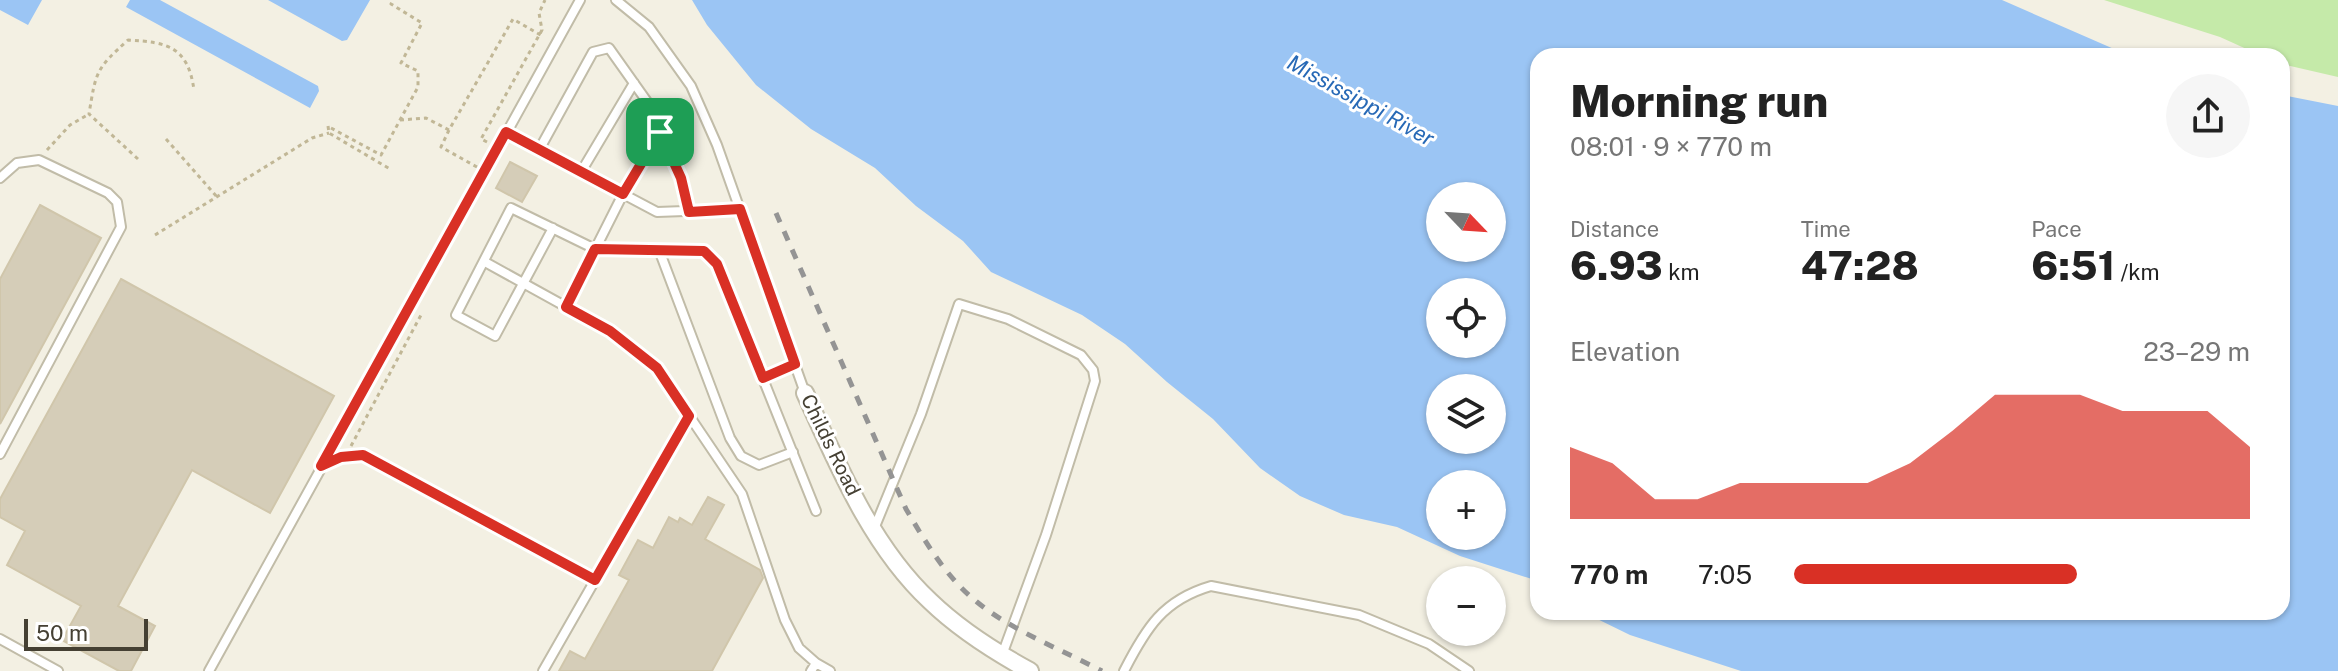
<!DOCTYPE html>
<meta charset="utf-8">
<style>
:root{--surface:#fff;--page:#f6f6f6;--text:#222;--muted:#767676;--accent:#d93025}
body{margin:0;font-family:"Public Sans",sans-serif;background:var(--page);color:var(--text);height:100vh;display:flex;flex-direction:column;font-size:30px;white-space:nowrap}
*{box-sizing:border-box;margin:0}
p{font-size:26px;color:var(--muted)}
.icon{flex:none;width:44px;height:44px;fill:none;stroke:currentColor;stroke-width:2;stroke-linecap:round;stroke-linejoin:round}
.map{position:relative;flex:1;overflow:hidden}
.drawer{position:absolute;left:1530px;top:48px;width:760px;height:572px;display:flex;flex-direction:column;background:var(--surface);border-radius:24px;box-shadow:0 2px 6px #0004}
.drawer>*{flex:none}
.needle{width:52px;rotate:115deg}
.tools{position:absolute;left:1426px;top:182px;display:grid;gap:16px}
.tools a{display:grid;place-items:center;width:80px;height:80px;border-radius:50%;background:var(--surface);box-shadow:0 2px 6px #0004;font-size:40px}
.scale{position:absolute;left:24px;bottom:20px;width:124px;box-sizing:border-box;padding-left:8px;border:4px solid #454033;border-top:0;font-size:22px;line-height:28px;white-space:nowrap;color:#454033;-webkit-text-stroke:6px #fff;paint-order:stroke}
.pin{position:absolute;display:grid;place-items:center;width:68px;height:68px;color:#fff;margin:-34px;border-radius:16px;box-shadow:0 4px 12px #0006}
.round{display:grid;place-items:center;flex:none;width:84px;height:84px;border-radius:42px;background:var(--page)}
.summary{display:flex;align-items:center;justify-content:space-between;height:136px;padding:0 40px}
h1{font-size:44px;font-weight:800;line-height:60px}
.metrics{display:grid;grid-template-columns:repeat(3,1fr);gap:12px;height:136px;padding:8px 40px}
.metrics div{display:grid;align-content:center}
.metrics b{font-size:40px;font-weight:800}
.metrics small{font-size:22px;font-weight:400}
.metrics p{font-size:22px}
.chart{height:224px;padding:16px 40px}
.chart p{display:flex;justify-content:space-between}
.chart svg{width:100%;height:144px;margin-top:8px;fill:var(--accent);opacity:.7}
ul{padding:0 40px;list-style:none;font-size:26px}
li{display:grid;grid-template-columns:128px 96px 1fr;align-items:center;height:60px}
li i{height:20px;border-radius:10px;background:var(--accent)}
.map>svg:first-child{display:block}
</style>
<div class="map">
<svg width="2338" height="671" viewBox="0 0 2338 671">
<rect width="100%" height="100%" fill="#f3f0e3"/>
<!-- green -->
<path fill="#c5eaa9" d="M2104,0h234v77l-56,-13v-8h-20l-42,-19z"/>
<!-- water -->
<path fill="#9bc5f4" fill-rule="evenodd" d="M0,0h42l-14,25 -28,-15z
M130,0h30l158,86 1,5 -9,17 -184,-101z
M268,0h102l-23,40 -5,1z
M692,0h1310l128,56h-592v525l-78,-25 -63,-29 -53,-12 -44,-19 -40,-28 -47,-49 -46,-37 -42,-38 -43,-29 -91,-43 -28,-31 -47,-35 -41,-38 -64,-39 -55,-44 -49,-60zM1492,196v52h-52v-52zM1492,292v52h-52v-52zM1492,388v52h-52v-52zM1492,484v52h-52v-52z
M2282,95l56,11v565h-597l-111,-36 -47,-23h699z"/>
<!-- building -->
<path fill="#d5cdb8" stroke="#d0c6ab" stroke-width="2" d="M510,162l27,14 -15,26 -26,-14z
M40,205l61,33 -101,186v-145z
M121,279l213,117 -64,117 -78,-43 -74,136 37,20 -24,45h-12l-57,-31 19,-34 -74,-41 18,-34 -25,-14v-18z
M708,497l16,8 -19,34 55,31 3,8 -51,93h-153l11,-20 15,8 44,-79 -10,-5 19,-35 15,8 16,-31 9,5 2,-4 12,7z"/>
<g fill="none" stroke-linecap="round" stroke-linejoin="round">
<defs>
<path id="service" d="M616,0l33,27 42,59 26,59 88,248
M506,132l151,80 83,-3
M539,150l54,-98 16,-4 39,55 33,75 8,34
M581,172l53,-89
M0,178l17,-15 22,-3 69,33 9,9 4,25 -121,227
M553,228l-58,108 -39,-21 55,-107 84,41 109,2 13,13 99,247
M659,250l71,188 11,18 18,9 34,-13
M485,262l125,69 47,37 85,126 43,126 14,28 17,15
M566,307l57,-113 37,-62
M763,378l32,-14
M322,466l19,-9 22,-2 232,125
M874,529l47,-115 38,-110 49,15 73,36 12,15 2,11 -49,154 -44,120
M0,639l58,32
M209,671l371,-671
M543,671l146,-255
M811,671l5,-8 14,8
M1124,671c22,-43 39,-71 87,-85l148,29 70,29 40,27"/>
<path id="minor" d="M805,393c33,72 66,153 125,208 29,28 65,51 100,70"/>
</defs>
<!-- service casing -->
<use href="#service" stroke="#c1bca8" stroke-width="12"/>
<!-- minor casing -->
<use href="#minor" stroke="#c1bca8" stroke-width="20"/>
<!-- path -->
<path stroke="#c1b796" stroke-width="3" stroke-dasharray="4 4" stroke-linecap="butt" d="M400,120l26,-2 23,12 64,-111 31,18
M328,126l1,7 61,36
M331,128l50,27 37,-68v-16l-17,-8 21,-40 -31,-19 2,-4
M449,130l-8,17 36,20
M166,139l51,58
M487,142l-6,-3 61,-109 -3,-17 6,-13
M47,150l23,-25 19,-11
M138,159l-49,-45c7,-43 7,-45 39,-74 40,2 60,7 66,50
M155,235l157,-97 17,-5
M351,446l70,-131"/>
<!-- service -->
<use href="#service" stroke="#fff" stroke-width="8"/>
<!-- minor -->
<use href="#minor" stroke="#fff" stroke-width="16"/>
<!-- rail -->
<path stroke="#949494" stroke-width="5" stroke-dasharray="10 10" stroke-linecap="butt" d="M776,213l130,296c20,34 40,68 71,93 34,28 85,48 125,69"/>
</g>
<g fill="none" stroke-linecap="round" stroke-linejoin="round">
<defs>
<path id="route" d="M506,132l117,62 37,-62 21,46 8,34 51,-3 55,155 -32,14 -46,-114 -13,-13 -109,-2 -29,58 44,24 47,37 32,48 -94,164 -232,-125 -22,2 -20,9z"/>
</defs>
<!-- route casing -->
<use href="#route" stroke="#fff" stroke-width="16"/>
<!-- route -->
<use href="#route" stroke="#d93025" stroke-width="10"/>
</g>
<g text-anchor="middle" stroke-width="6" stroke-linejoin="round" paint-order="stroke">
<!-- street labels -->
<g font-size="20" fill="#454033" stroke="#fff">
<text transform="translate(831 445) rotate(64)" y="7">Childs Road</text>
</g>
<!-- water labels -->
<g font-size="22" font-style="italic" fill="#2769b6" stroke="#fff">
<text transform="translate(1361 100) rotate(29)" y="8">Mississippi River</text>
</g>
</g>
</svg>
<div class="tools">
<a><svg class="needle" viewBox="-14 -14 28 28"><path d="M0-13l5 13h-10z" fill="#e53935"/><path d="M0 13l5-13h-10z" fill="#767676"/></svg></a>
<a><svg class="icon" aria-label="locate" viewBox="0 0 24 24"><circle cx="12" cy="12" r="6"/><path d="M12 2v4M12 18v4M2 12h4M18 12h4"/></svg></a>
<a><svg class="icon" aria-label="layers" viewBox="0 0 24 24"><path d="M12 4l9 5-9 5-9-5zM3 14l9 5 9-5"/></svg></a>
<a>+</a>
<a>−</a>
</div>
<div class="scale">50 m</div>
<div class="pin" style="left:660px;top:132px;background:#1e9e55"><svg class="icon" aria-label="arrive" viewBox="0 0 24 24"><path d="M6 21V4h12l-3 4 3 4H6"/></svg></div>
<section class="drawer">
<div class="summary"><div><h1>Morning run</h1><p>08:01 · 9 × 770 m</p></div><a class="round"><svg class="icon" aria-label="share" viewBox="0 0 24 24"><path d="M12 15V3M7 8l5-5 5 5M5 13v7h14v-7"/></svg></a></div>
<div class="metrics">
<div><p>Distance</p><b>6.93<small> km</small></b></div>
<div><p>Time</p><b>47:28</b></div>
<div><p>Pace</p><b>6:51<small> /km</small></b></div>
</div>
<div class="chart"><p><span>Elevation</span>23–29 m</p>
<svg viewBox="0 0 160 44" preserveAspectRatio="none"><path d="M0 44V22L10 27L20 38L30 38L40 33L50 33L60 33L70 33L80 27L90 17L100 6L110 6L120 6L130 11L140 11L150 11L160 22V44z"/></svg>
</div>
<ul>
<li><b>770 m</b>7:05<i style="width:62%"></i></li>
</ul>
</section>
</div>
